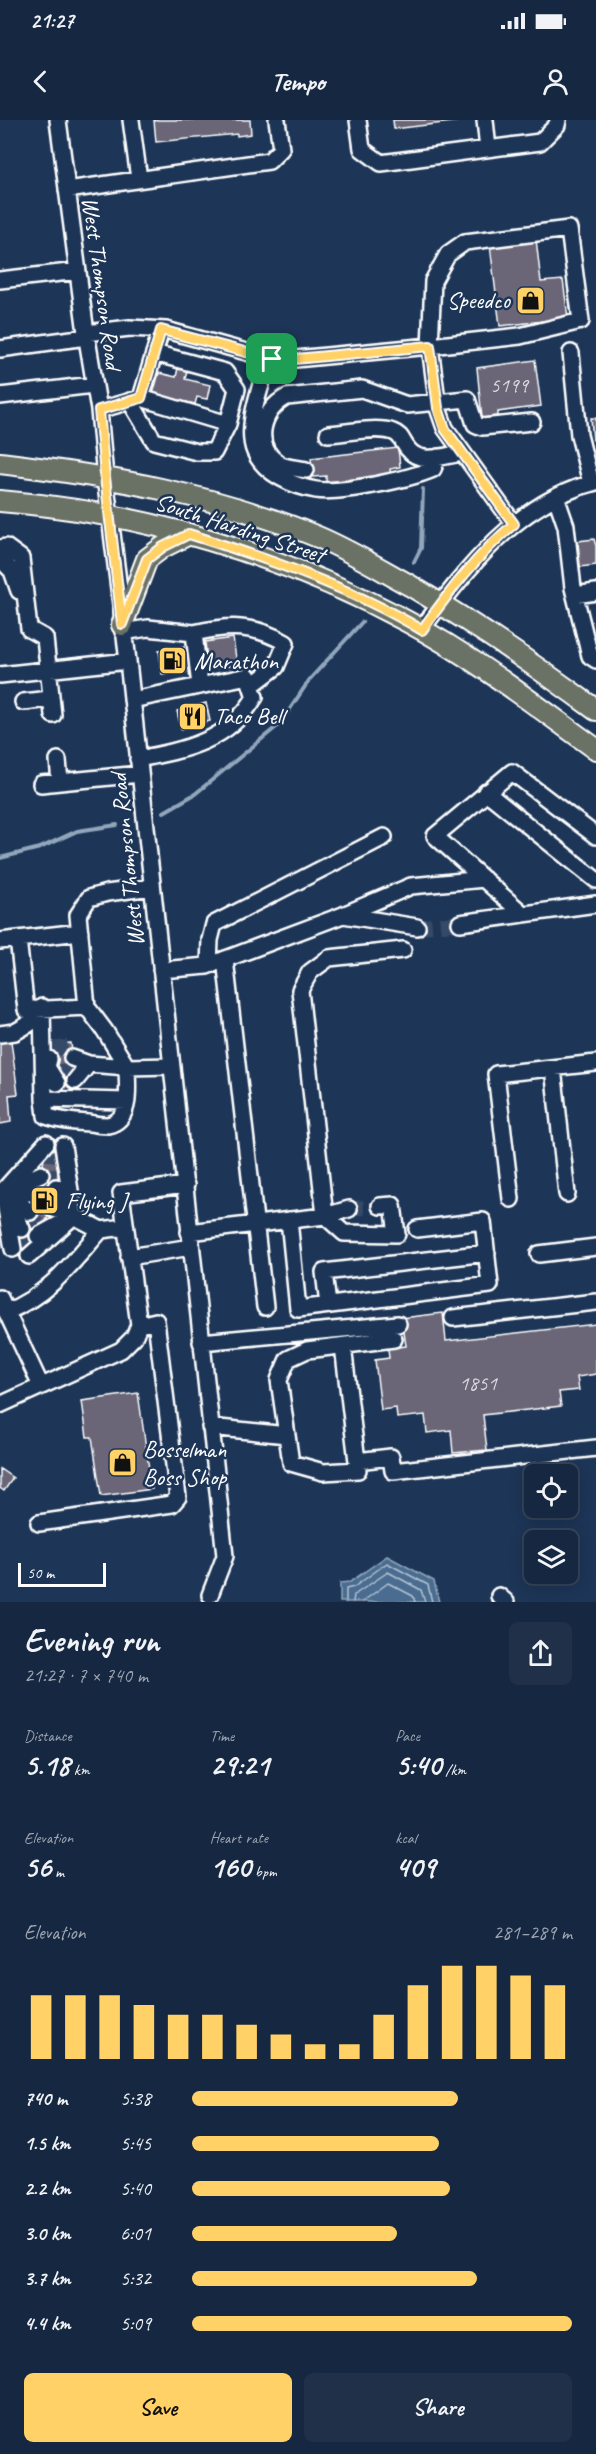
<!DOCTYPE html>
<meta charset="utf-8">
<style>
:root{--surface:#162841;--page:#1f3048;--text:#f1f3f6;--muted:#9ea6b1;--line:#35445a;--accent:#ffd166}
body{margin:0;font-family:Caveat,sans-serif;background:var(--page);color:var(--text);height:100vh;display:flex;flex-direction:column;font-size:22px;white-space:nowrap}
*{box-sizing:border-box;margin:0}
p{font-size:20px;color:var(--muted)}
.icon{flex:none;width:33px;height:33px;fill:none;stroke:currentColor;stroke-width:2;stroke-linecap:round;stroke-linejoin:round}
.map{position:relative;height:1482px;overflow:hidden}
.side{display:flex;flex-direction:column;background:var(--surface);flex:1}
.side>*{flex:none}
.fabs{position:absolute;left:524px;top:1344px;display:grid;gap:12px}
.fabs a{display:grid;place-items:center;width:54px;height:54px;border-radius:9px;background:var(--surface);box-shadow:0 3px 15px #0003,0 0 0 2px var(--line);font-size:30px}
.scale{position:absolute;left:18px;bottom:15px;width:88px;box-sizing:border-box;padding-left:6px;border:3px solid #fff;border-top:0;font-size:16px;line-height:21px;white-space:nowrap;color:#fff;-webkit-text-stroke:4px #1d3557;paint-order:stroke}
.pin{position:absolute;display:grid;place-items:center;width:51px;height:51px;color:#fff;margin:-26px;border-radius:12px;box-shadow:0 3px 9px #0006}
.round{display:grid;place-items:center;flex:none;width:63px;height:63px;border-radius:9px;background:var(--page)}
.head{display:flex;align-items:center;justify-content:space-between;height:102px;padding:0 24px}
h1{font-size:33px;font-weight:700;line-height:45px}
.figures{display:grid;grid-template-columns:repeat(3,1fr);gap:9px;height:102px;padding:6px 24px}
.figures div{display:grid;align-content:center}
.figures b{font-size:30px;font-weight:700}
.figures small{font-size:16px;font-weight:400}
.figures p{font-size:16px}
.chart{height:168px;padding:12px 24px}
.chart p{display:flex;justify-content:space-between}
.chart svg{width:100%;height:108px;margin-top:6px;stroke:var(--accent);stroke-width:6}
.button{display:flex;gap:12px;margin-top:auto;padding:12px 24px}
.button a{flex:1;height:69px;border-radius:9px;background:var(--accent);color:#111;font-size:24px;font-weight:700;line-height:69px;text-align:center}
.button a+a{background:var(--page);color:var(--text)}
ul{padding:0 24px;list-style:none;font-size:20px}
li{display:grid;grid-template-columns:96px 72px 1fr;align-items:center;height:45px}
li i{height:15px;border-radius:8px;background:var(--accent)}
.status{display:flex;justify-content:space-between;align-items:center;height:42px;padding:0 30px;background:var(--surface);direction:ltr}
.status svg{height:16px;fill:currentColor}
header{display:flex;justify-content:space-between;align-items:center;height:78px;padding:0 24px;background:var(--surface);font-size:27px;font-weight:700}
.map>svg:first-child{display:block}
</style>
<div class="status"><b>21:27</b><svg viewBox="0 0 49 12"><path d="M0 12V9h3v3zM5 12V6h3v6zM10 12V3h3v9zM15 12V0h3v12zM26 1h20v11H26zM47 4h2v5h-2z"/></svg></div>
<header><svg class="icon" aria-label="back" viewBox="0 0 24 24"><path d="M15 5l-7 7 7 7"/></svg>Tempo<svg class="icon" aria-label="person" viewBox="0 0 24 24"><circle cx="12" cy="8" r="4"/><path d="M4 21q1-7 8-7t8 7"/></svg></header>
<div class="map">
<svg width="596" height="1482" viewBox="0 0 596 1482">
<rect width="100%" height="100%" fill="#1d3557"/>
<filter id="ink" filterUnits="userSpaceOnUse"><feTurbulence type="fractalNoise" baseFrequency=".0167" numOctaves="2"/><feDisplacementMap in="SourceGraphic" scale="12" xChannelSelector="R" yChannelSelector="G"/><feConvolveMatrix kernelMatrix="1 2 1 2 8 2 1 2 1" color-interpolation-filters="sRGB"/></filter>
<g filter="url(#ink)">
<!-- water -->
<path fill="#496c90" stroke="#92a7bc" stroke-width="1.5" d="M387,1436l47,25 5,21h-99v-19l10,-1z"/>
<g fill="none" stroke-linecap="round" stroke-linejoin="round">
<!-- shore -->
<path stroke="#b6c4d3" stroke-width="1.5" d="M346,1482v-13l8,-2 33,-24 41,22 4,17
M353,1482l1,-7 34,-23 33,18 4,12
M362,1482l26,-19 25,13 2,6"/>
<!-- stream -->
<path stroke="#92a7bc" stroke-width="4" d="M414,442l7,-14 2,-59
M164,692l31,-18 85,-70 30,-45 52,-57
M0,738l40,-10 37,-17 40,-6"/>
</g>
<!-- building -->
<path fill="#6b6678" stroke="#fff" stroke-width="1.5" d="M154,0h96l1,14 -14,2v-2l-81,8z
M393,0h67v1l-66,8z
M536,119l5,43 22,-2 5,38 -68,8 -10,-81z
M535,240l6,46 -43,6v4l-16,2 -5,-50z
M178,248l9,2 -2,9 25,6 -3,14 -10,-2 -2,7 -42,-10 6,-21 17,4z
M591,298h5v22h-3z
M398,328l2,19 -10,2 1,6 -65,7v-6l-13,1 -2,-19z
M594,419l2,7v19l-16,2 -2,-26z
M233,518l4,27 -29,4 -3,-27z
M184,527l2,25 -24,2 -3,-24z
M206,583l4,18 -29,8 -4,-18z
M11,921l7,53 -9,1 2,27 -11,2v-81z
M71,923l5,41 -19,2 -5,-42z
M47,1018l17,2 -10,63 -26,58 -17,-8 27,-54z
M443,1193l3,28 150,-17v50l-19,3 2,13 -20,2 2,14 -78,9 4,35 -34,3 -2,-23 -24,3 -2,-18 -28,3 -1,-10 -15,2 -6,-50 14,-2 -1,-10 18,-2 -4,-28z
M138,1273l14,96 -51,7 -9,-59h-5l-5,-36z
M0,1349l13,9 -9,13 -4,-3z"/>
<g fill="none" stroke-linecap="round" stroke-linejoin="round">
<!-- minor-tunnel -->
<path stroke="#344968" stroke-width="15" stroke-dasharray="15 8" stroke-linecap="butt" d="M417,807l43,-4
M53,929l18,-2
M56,952l18,-2
M45,1033l17,2
M41,1054l17,3
M39,1073l15,5
M349,1089l31,-3
M27,1099l15,7
M18,1119l16,8"/>
<defs>
<path id="minor" d="M58,0l28,213 13,77 6,67 23,184 97,895 -15,39
M131,0l8,59
M358,0l4,29 19,14 159,-21 17,-17 1,-5
M485,0l3,29
M67,70l202,-29 12,-12 -4,-29
M569,109l12,92 -61,15 -90,10 3,-65 15,-27 17,-12z
M0,160l78,-9
M86,213l44,-5 36,2 102,28 17,2 145,-14 8,62 7,20 69,96
M0,229l86,-12
M571,233l8,82 12,48
M269,238c-7,26 -25,69 -14,94 10,22 38,34 61,38 24,4 94,-11 117,-21l5,-12
M0,276l93,-11
M141,278l87,26 9,-35 -12,-17 -71,-19
M130,281l24,40 43,11h17l14,-28
M99,290l42,-12 20,-68
M328,314c17,-1 49,-8 65,-2 9,3 9,10 15,17 12,16 36,7 53,4
M306,350c-8,-2 -22,-2 -28,-7 -26,-18 -16,-54 9,-66l75,-8 45,16 60,-6 8,25 7,3 50,-5
M556,377l10,29 7,62 17,68 6,4
M0,428l6,-1 15,11 8,71 16,9 8,77
M0,439l12,12 7,20
M575,475l21,-3
M421,510c46,-62 97,-129 175,-148
M123,512l25,-4 46,5 6,53
M194,513c35,-8 60,-9 92,10l-10,24 -24,18
M0,555l128,-14
M132,580l116,-24 7,21c-26,44 -70,53 -117,62
M23,582l27,-3
M58,640l2,22 80,-8
M41,664l19,-2
M486,672l110,88
M152,767l-45,6 -18,5 -11,17 9,92 18,24 22,36 44,-1
M523,794l-88,-78 77,-64 84,64
M343,795l68,-29 73,-7
M460,803l136,-19
M18,819l8,71 61,-3
M0,821l80,-9
M225,839l40,348
M209,845l1,-25 4,-16 170,-87
M161,850l46,-4 136,-51 74,12
M42,887l2,92 2,17c14,5 28,6 43,7 5,1 13,2 19,2 25,-5 19,-40 19,-58l-38,-3 -14,17
M0,914l15,-2 14,-8 5,-15
M72,938l17,6 -7,2
M49,939l-2,8 10,16
M553,948l14,126
M44,979l83,2
M63,1026l11,70 27,14
M56,1067l14,23
M6,1072l33,1
M7,1074l23,18
M511,1079l-15,-125 100,-11
M51,1088l23,8
M349,1089l-24,7 19,17 53,1 -4,-29 -13,1
M289,1100l9,89 192,-24 -7,-64 -66,8
M22,1109l-19,-38 38,-17
M189,1112l136,-16 -25,-226 10,-18 19,-14 74,-8
M13,1129l-10,-58 43,-48
M539,1134l57,-7
M29,1136l45,-40 -36,20
M129,1137l62,-10
M0,1178l41,88
M328,1185l-4,-33 163,-19
M6,1192c43,-17 65,-48 95,-82l24,-3
M453,1198l143,-16
M201,1222l197,-18
M343,1226l14,115 34,-4 2,14 203,-23
M0,1285l121,-55 13,-13 5,-12 -18,-132 65,-8
M210,1307l77,8
M357,1341l1,9 -35,2 -32,-9 -12,-83 9,-21 19,-9 87,-11
M39,1403l133,-19 6,-7 -22,-176 -17,4
M499,1476l7,6"/>
<path id="major" d="M0,343c108,13 217,32 318,74 33,14 62,32 93,49 64,38 125,80 185,124
M0,381c142,11 282,53 408,121 66,35 127,83 188,127
M122,505l25,-66 16,-12 26,-13"/>
</defs>
<!-- minor casing -->
<use href="#minor" stroke="#fff" stroke-width="20"/>
<!-- major casing -->
<use href="#major" stroke="#fff" stroke-width="24"/>
<!-- minor -->
<use href="#minor" stroke="#1d3557" stroke-width="15"/>
<!-- major -->
<use href="#major" stroke="#6b7165" stroke-width="20"/>
</g>
</g>
<g fill="none" stroke-linecap="round" stroke-linejoin="round" filter="url(#ink)">
<defs>
<path id="route" d="M161,210l111,29 13,1 145,-14 8,62 7,21 69,95c-36,30 -65,68 -92,106 -72,-43 -154,-71 -233,-96l-26,13 -16,12 -25,65 -17,-147 -6,-67 42,-12z"/>
</defs>
<!-- route casing -->
<use href="#route" stroke="#fff" stroke-width="12"/>
<!-- route -->
<use href="#route" stroke="#ffd166" stroke-width="8"/>
</g>
<!-- icons -->
<defs>
<symbol id="shop-square" viewBox="-11 -11 22 22"><rect x="-9" y="-9" width="18" height="18" rx="4" fill="#ffd166" stroke="#1d3557"/><path d="M-5-2.5h2.3a2.7 3.5 0 0 1 5.4 0H5L5.5 6h-11ZM-1.5-2.5h3a1.5 2.3 0 0 0-3 0Z" fill="#111"/></symbol>
<symbol id="fuel-square" viewBox="-11 -11 22 22"><rect x="-9" y="-9" width="18" height="18" rx="4" fill="#ffd166" stroke="#1d3557"/><path d="M-5.5-6h7V0h2V4h1.3V-2.5L3-4.5l.8-.8L6-3V5H2.5V1h-1V6h-7ZM-4.2-4.7v3.2H.2V-4.7Z" fill="#111"/></symbol>
<symbol id="restaurant-square" viewBox="-11 -11 22 22"><rect x="-9" y="-9" width="18" height="18" rx="4" fill="#ffd166" stroke="#1d3557"/><path d="M-5-6h1v4h1v-4h1v4h1v-4h1v5L-1.5 .5V6h-2V.5L-5-1ZM5-6V6H3V1.5H1.5Q1.5-4 5-6Z" fill="#111"/></symbol>
</defs>
<g fill-rule="evenodd">
<use href="#shop-square" x="514" y="164" width="33" height="33"/>
<use href="#fuel-square" x="156" y="524" width="33" height="33"/>
<use href="#restaurant-square" x="176" y="580" width="33" height="33"/>
<use href="#fuel-square" x="28" y="1064" width="33" height="33"/>
<use href="#shop-square" x="106" y="1326" width="33" height="33"/>
</g>
<g text-anchor="middle" stroke-width="5" stroke-linejoin="round" paint-order="stroke">
<!-- number labels -->
<g font-size="21" fill="#dad9dd">
<text x="509" y="272">5199</text>
<text x="478" y="1270">1851</text>
</g>
<!-- street labels -->
<g font-size="24" fill="#fff" stroke="#1d3557">
<text transform="translate(102 163) rotate(82)" y="8">West Thompson Road</text>
<text transform="translate(240 408) rotate(18)" y="8">South Harding Street</text>
<text transform="translate(127 740) rotate(-96)" y="8">West Thompson Road</text>
</g>
<!-- poi labels -->
<g font-size="24" fill="#fff" stroke="#1d3557" text-anchor="start">
<text x="510" y="188" text-anchor="end">Speedco</text>
<text x="194" y="549">Marathon</text>
<text x="214" y="604">Taco Bell</text>
<text x="66" y="1089">Flying J</text>
<text x="143" y="1337">Bosselman<tspan x="143" dy="28">Boss Shop</tspan></text>
</g>
</g>
</svg>
<div class="fabs">
<a><svg class="icon" aria-label="locate" viewBox="0 0 24 24"><circle cx="12" cy="12" r="6"/><path d="M12 2v4M12 18v4M2 12h4M18 12h4"/></svg></a>
<a><svg class="icon" aria-label="layers" viewBox="0 0 24 24"><path d="M12 4l9 5-9 5-9-5zM3 14l9 5 9-5"/></svg></a>
</div>
<div class="scale">50 m</div>
<div class="pin" style="left:272px;top:239px;background:#1e9e55"><svg class="icon" aria-label="arrive" viewBox="0 0 24 24"><path d="M6 21V4h12l-3 4 3 4H6"/></svg></div>
</div>
<section class="side">
<div class="head"><div><h1>Evening run</h1><p>21:27 · 7 × 740 m</p></div><a class="round"><svg class="icon" aria-label="share" viewBox="0 0 24 24"><path d="M12 15V3M7 8l5-5 5 5M5 13v7h14v-7"/></svg></a></div>
<div class="figures">
<div><p>Distance</p><b>5.18<small> km</small></b></div>
<div><p>Time</p><b>29:21</b></div>
<div><p>Pace</p><b>5:40<small> /km</small></b></div>
</div>
<div class="figures">
<div><p>Elevation</p><b>56<small> m</small></b></div>
<div><p>Heart rate</p><b>160<small> bpm</small></b></div>
<div><p>kcal</p><b>409</b></div>
</div>
<div class="chart"><p><span>Elevation</span>281–289 m</p>
<svg viewBox="0 0 160 44" preserveAspectRatio="none"><path d="M5 44V18M15 44V18M25 44V18M35 44V22M45 44V26M55 44V26M65 44V30M75 44V34M85 44V38M95 44V38M105 44V26M115 44V14M125 44V6M135 44V6M145 44V10M155 44V14"/></svg>
</div>
<ul>
<li><b>740 m</b>5:38<i style="width:70%"></i></li>
<li><b>1.5 km</b>5:45<i style="width:65%"></i></li>
<li><b>2.2 km</b>5:40<i style="width:68%"></i></li>
<li><b>3.0 km</b>6:01<i style="width:54%"></i></li>
<li><b>3.7 km</b>5:32<i style="width:75%"></i></li>
<li><b>4.4 km</b>5:09<i style="width:100%"></i></li>
</ul>
<div class="button"><a>Save</a><a>Share</a></div>
</section>
